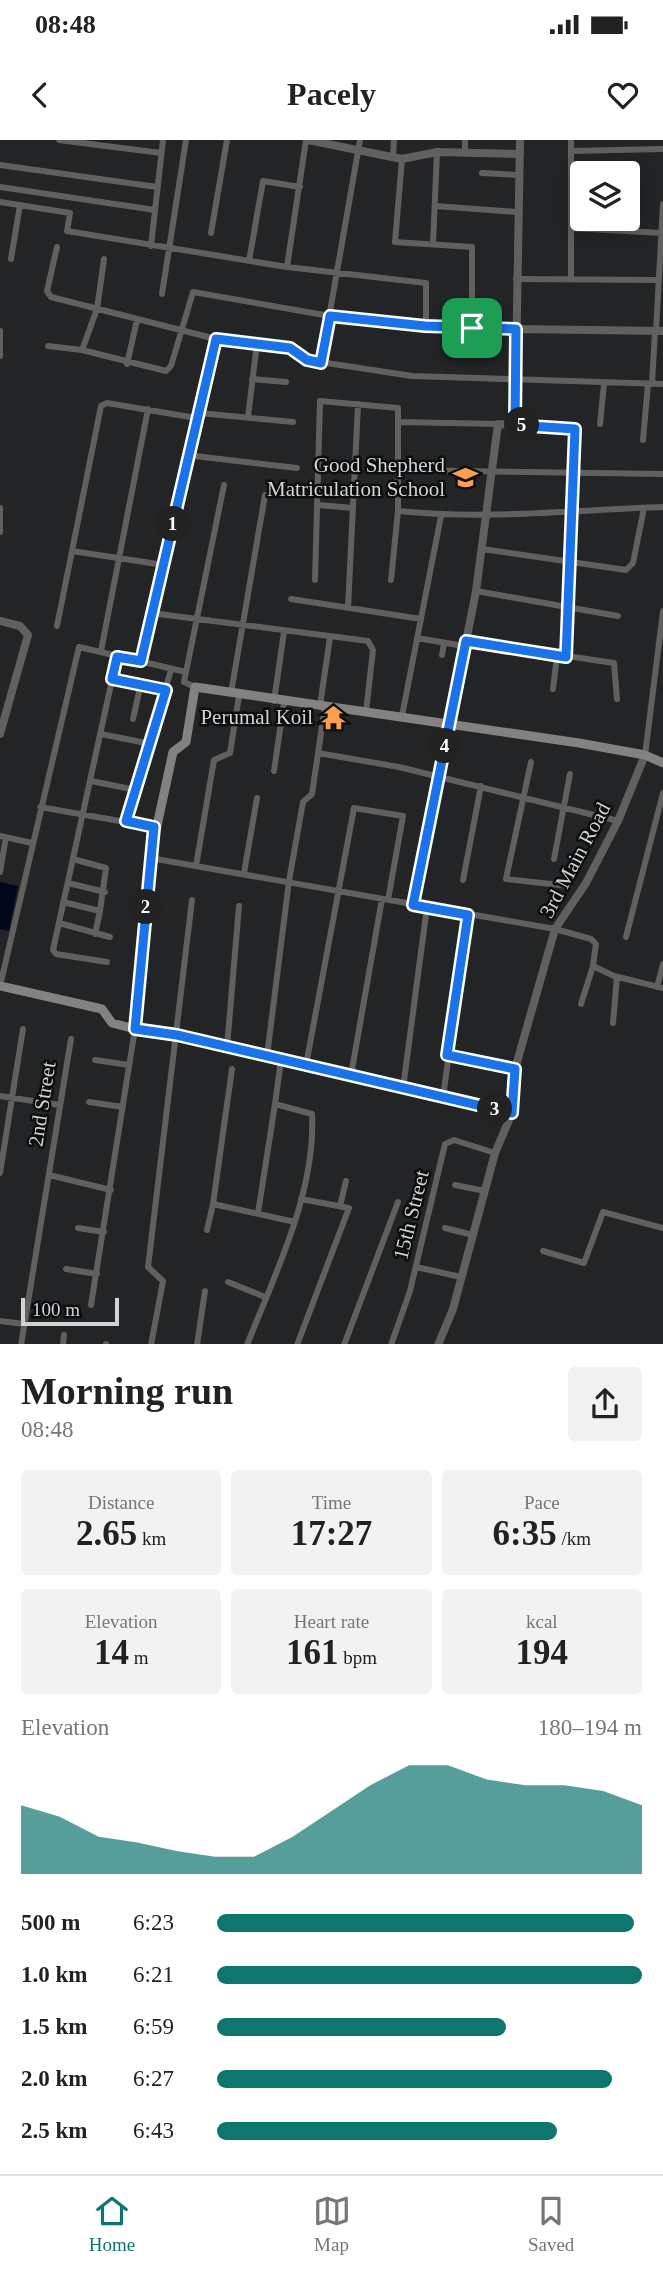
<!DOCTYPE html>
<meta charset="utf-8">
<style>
:root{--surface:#fff;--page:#f2f2f2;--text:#222;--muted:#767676;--line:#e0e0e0;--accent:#0f766e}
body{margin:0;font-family:Georgia,serif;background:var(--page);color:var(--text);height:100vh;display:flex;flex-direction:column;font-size:26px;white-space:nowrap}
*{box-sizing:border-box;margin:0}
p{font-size:23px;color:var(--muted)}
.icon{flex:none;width:38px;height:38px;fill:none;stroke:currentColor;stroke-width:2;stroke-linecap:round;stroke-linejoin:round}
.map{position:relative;height:1204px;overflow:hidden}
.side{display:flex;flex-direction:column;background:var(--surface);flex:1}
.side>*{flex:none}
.tools{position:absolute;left:570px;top:21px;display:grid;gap:14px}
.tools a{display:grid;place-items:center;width:70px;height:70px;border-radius:7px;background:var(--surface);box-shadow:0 4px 18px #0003;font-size:35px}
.scale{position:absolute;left:21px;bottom:18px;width:98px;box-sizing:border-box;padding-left:7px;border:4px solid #d1d3d4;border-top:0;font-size:19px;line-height:24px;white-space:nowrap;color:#d1d3d4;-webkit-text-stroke:5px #0c0d0e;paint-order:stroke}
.pin{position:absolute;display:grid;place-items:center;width:60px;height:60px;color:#fff;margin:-30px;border-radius:14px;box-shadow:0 4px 10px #0006}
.km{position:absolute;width:35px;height:35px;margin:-18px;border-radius:50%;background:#222;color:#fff;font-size:19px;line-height:35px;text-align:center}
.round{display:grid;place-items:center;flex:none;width:74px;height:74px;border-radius:7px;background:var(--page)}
.overview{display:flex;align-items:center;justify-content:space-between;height:119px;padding:0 21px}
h1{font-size:38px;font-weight:700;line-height:52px}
.stats{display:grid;grid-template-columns:repeat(3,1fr);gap:10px;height:119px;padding:7px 21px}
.stats div{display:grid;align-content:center;border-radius:7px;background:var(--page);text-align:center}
.stats b{font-size:35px;font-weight:700}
.stats small{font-size:19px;font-weight:400}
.stats p{font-size:19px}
.chart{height:196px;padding:14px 21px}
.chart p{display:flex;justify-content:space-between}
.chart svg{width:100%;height:126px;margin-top:7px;fill:var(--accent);opacity:.7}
ul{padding:0 21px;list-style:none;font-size:23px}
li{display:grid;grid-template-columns:112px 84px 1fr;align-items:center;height:52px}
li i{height:18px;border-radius:9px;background:var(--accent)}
.status{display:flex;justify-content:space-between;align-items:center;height:49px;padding:0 35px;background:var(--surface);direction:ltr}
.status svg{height:19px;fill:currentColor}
header{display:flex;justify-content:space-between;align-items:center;height:91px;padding:0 21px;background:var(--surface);font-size:32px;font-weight:700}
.tabs{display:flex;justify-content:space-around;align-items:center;height:98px;border-top:2px solid var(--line);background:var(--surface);font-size:19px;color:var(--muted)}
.tabs a{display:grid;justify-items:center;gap:4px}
.tabs .active{color:var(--accent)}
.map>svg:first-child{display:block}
</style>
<div class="status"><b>08:48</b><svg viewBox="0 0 49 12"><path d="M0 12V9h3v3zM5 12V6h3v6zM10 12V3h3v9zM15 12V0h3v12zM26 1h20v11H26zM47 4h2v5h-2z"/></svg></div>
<header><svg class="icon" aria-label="back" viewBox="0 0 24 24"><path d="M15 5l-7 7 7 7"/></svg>Pacely<svg class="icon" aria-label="heart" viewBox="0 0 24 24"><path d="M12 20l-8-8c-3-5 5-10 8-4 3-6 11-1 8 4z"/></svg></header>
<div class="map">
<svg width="663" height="1205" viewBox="0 0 663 1205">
<rect width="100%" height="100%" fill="#222426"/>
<!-- water -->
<path fill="#010819" d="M0,742l18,4 -9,45 -9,-2z"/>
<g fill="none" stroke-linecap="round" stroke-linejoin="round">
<!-- minor -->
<path stroke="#61605f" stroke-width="6" d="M59,0l102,13
M571,11l92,-2
M465,13v-13
M393,17l1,-17
M402,19l-7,83 77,5v81
M0,25l157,22
M482,33l37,2
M0,47l155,23
M0,62l70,11 -3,18 220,36 139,16v43
M435,66l82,6
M571,88l91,5
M211,93l16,-93
M433,104l4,-92
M151,106l12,-106
M57,107l-10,44 4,6 165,42 74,9 17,12 105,16 251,8
M11,119l9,-54
M249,121l14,-80 37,6
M287,127l19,-127
M571,138v-138
M516,139l141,1
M162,154l24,-154
M0,191v25
M656,191l7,-127
M48,206l34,4 84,21 5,-5 22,-74 137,24 96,10 90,3
M82,210l15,-41 7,-50
M321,223l39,-223
M127,224l10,-44
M252,239l34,3
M652,244l3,-53
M199,273l17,-74
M248,277l9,-74
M399,282l99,2
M600,284l4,-40
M515,285l60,4 -9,228
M643,300l5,-56
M186,315l111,13
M399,330l264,4
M319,365l34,3
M0,368v24
M398,371c88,9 176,-1 265,-4
M482,409l144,21 7,-7 11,-55
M72,411l92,14
M315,440l5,-179 78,7v103l-7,69
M476,451l142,25
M291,459l130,20
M348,468l10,-204
M151,473l217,28 5,9 -7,62
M57,486l44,-220 6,-3 89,15 3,-5 94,9
M417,498l47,8
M466,501l148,22 3,36
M101,511l47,-242
M442,515l2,-12
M140,521l56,-243
M112,539l54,11
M195,547l-11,-5 40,-197
M553,549l4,-33
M231,553l34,-198
M274,561l10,-69
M320,566l10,-69
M402,576l39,-200
M133,579l8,-36
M101,594l50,10
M318,613l81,14 219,54
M645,615l18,-144
M531,622l-25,117 63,7
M274,631l10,-69
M91,641l45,9
M40,667l114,20
M126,681l45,-151
M0,696l32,7
M150,718l405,71 36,10 5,5 -3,22 -12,38
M554,719l16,-85
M196,726l18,-106 16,-7 9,-57
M0,732l6,-35
M244,733l13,-75
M463,740l18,-94
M68,743l37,9
M63,762l37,9 6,-43 -33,-9
M413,765l37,-182
M59,783l51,14
M95,794l5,-23
M626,797l37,-144
M107,822l-51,-8 -3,-4 64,-293
M593,826l21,10 49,12
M0,846l79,-339 107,25
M657,847l6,-23
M613,883l4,-46
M227,907l12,-141
M447,915l68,14
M267,916l22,-175 14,-79 9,-8 13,-88
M95,920l34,5
M306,925l48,-257 49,8 -15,84
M232,929l-19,135 82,18
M351,935l31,-176
M403,948l24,-181
M0,956l60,9
M443,957l25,-182
M89,962l34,5
M0,1033l23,-144
M49,1035l62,15
M455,1045l30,6
M340,1066l6,-25
M258,1073l17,-109
M78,1088l26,4
M445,1088l28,7
M207,1090l6,-26
M543,1111l41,12 19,-51 60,16
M416,1127l45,10
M66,1129l31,5
M228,1142l37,15
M91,1165l44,-276
M0,1181l24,3
M21,1205l50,-306
M63,1205l1,-10
M106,1205v-1
M151,1205l12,-64 -15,-14 44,-367
M197,1205l8,-54
M247,1205c28,-71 69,-153 65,-231l-37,-10 6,-44
M297,1205l52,-137 -48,-9
M344,1205l54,-143
M391,1205l19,-54 35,-147 9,-4 41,13"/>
<!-- tertiary -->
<path stroke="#61605f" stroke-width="8" d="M308,0l94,19 35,-7 83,2
M516,189l147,2
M0,481l20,5 8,9 -28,99
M450,583l26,-132 22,-167 17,1 5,-285
M135,889l42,6 335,78
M438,1205l15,-36 42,-156 17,-40 3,-44 40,-140 31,-46 32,-62 27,-66"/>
<!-- secondary -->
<path stroke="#848280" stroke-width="9" d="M0,846l102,23 10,14 23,6 15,-171 23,-106 13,-10 9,-55 384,56 66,12 18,8"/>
</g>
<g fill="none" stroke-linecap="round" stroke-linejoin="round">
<defs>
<path id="route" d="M330,176l95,10 91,3 -1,96 60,4 -9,228 -100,-16 -53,264 55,10 -21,140 68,14 -3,44 -335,-78 -42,-6 19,-202 -28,-6 40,-131 -54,-11 5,-22 24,4 75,-322 74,9 17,12 14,3z"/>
</defs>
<!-- route casing -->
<use href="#route" stroke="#fff" stroke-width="14"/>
<!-- route -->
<use href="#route" stroke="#1a73e8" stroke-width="9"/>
</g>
<!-- icons -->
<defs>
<symbol id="school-bare" viewBox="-9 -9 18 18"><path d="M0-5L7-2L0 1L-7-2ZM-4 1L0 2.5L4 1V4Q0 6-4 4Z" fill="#fa9f4e" stroke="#0c0d0e" stroke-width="2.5" paint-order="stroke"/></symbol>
<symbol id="temple-bare" viewBox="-9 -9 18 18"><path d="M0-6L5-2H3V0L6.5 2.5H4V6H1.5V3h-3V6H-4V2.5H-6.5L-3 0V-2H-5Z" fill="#fa9f4e" stroke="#0c0d0e" stroke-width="2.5" paint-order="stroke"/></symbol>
</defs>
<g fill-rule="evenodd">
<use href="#school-bare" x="448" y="320" width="35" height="35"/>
<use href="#temple-bare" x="316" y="560" width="35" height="35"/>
</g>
<g text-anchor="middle" stroke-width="5" stroke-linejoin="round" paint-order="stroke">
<!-- poi labels -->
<g font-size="21" fill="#d1d3d4" stroke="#0c0d0e" text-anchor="end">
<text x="445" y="332">Good Shepherd<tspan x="445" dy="24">Matriculation School</tspan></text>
<text x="313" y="584">Perumal Koil</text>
</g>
<!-- street labels -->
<g font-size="21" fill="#d1d3d4" stroke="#0c0d0e">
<text transform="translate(575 720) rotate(-62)" y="7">3rd Main Road</text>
<text transform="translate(42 964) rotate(-81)" y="7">2nd Street</text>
<text transform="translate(411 1075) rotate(-76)" y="7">15th Street</text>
</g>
</g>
</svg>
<div class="tools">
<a><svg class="icon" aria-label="layers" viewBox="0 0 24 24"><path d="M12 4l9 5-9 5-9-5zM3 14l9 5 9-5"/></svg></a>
</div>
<div class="scale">100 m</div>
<div class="pin" style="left:472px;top:188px;background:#1e9e55"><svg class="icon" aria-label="arrive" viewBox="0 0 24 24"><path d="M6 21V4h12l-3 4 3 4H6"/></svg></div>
<b class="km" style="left:173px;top:384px">1</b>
<b class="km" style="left:146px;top:767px">2</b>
<b class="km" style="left:495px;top:969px">3</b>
<b class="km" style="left:445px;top:606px">4</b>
<b class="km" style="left:522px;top:285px">5</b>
</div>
<section class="side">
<div class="overview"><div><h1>Morning run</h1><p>08:48</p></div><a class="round"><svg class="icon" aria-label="share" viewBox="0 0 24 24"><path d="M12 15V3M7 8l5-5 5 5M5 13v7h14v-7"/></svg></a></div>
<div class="stats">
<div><p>Distance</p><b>2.65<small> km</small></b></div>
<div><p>Time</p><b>17:27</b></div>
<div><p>Pace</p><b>6:35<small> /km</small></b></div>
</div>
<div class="stats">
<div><p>Elevation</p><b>14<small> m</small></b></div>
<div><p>Heart rate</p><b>161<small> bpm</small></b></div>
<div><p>kcal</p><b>194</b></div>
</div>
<div class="chart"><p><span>Elevation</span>180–194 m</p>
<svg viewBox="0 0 160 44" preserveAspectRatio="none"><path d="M0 44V20L10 24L20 31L30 33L40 36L50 38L60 38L70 31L80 22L90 13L100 6L110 6L120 11L130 13L140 13L150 15L160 20V44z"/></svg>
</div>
<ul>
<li><b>500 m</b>6:23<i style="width:98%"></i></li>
<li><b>1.0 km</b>6:21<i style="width:100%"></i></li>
<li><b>1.5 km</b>6:59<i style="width:68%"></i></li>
<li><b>2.0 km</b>6:27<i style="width:93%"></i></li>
<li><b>2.5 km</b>6:43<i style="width:80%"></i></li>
</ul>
</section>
<nav class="tabs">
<a class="active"><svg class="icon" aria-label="home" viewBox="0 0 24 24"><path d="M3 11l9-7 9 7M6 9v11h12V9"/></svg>Home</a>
<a><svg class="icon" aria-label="map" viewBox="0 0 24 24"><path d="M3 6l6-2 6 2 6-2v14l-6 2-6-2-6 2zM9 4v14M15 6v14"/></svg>Map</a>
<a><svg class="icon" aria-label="saved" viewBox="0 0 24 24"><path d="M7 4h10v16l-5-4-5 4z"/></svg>Saved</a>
</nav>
